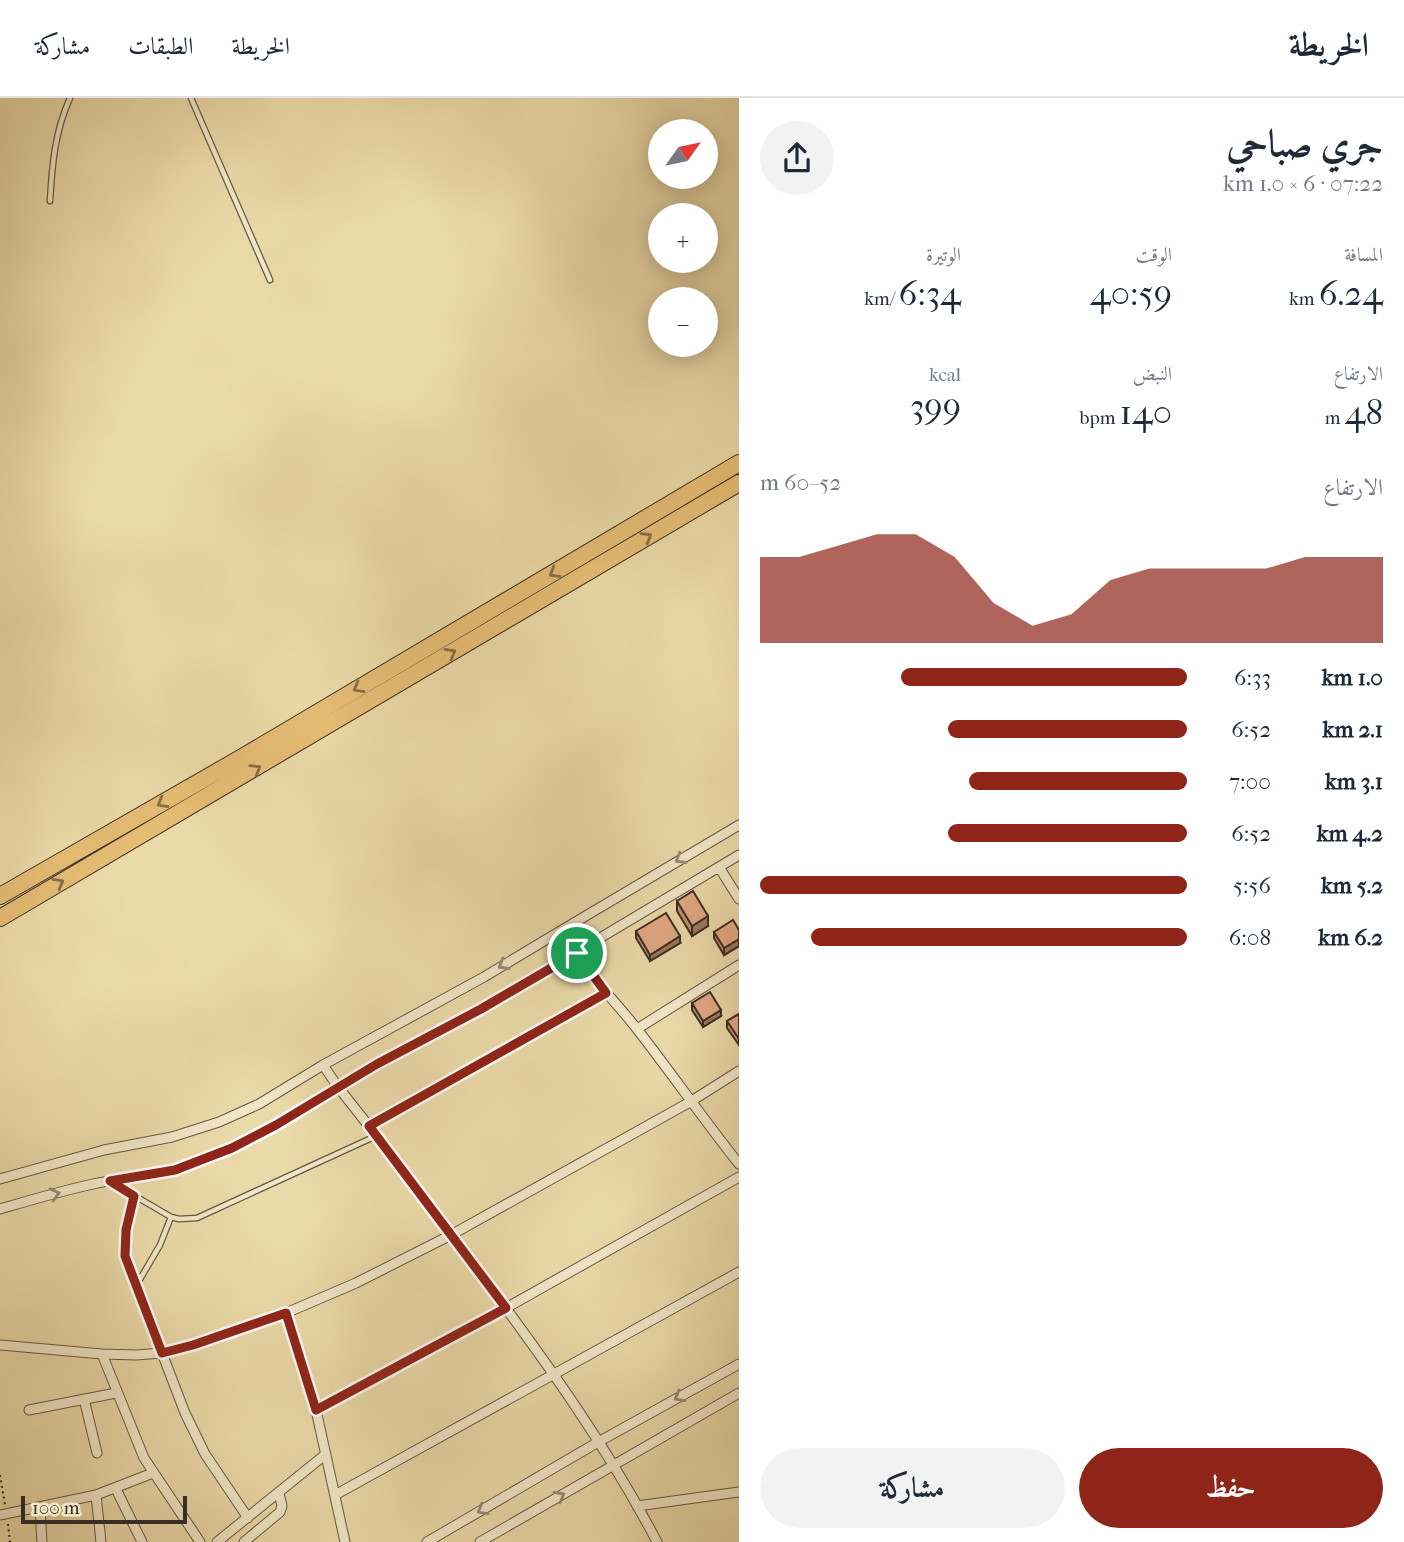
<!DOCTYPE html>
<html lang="ar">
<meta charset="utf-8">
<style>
:root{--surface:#fff;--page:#f2f2f3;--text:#1f2937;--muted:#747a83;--line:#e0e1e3;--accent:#8f2418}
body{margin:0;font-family:"IM FELL French Canon",Amiri,serif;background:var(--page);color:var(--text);direction:rtl;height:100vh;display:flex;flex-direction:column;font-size:26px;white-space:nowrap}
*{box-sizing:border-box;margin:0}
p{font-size:23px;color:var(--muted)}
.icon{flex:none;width:38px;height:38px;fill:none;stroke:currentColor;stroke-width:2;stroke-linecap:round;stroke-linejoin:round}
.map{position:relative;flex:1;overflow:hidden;direction:ltr}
.details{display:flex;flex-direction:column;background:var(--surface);width:665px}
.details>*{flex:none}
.needle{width:46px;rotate:57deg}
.fabs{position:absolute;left:648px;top:21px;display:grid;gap:14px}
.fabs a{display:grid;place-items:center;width:70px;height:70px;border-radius:50%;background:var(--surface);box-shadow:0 4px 18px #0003;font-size:35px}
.scale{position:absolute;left:21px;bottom:18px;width:166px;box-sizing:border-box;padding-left:7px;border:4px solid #3a2d25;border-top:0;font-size:19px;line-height:24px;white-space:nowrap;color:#3a2d25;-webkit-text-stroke:5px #f2e7c7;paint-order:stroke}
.pin{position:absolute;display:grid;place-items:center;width:60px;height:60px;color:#fff;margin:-30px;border:4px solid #fff;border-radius:50%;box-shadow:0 2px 7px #0007}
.round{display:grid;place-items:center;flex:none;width:74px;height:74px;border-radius:37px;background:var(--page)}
.summary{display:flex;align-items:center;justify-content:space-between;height:119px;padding:0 21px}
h1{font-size:38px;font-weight:600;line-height:52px}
.metrics{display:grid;grid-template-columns:repeat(3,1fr);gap:10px;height:119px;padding:7px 21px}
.metrics div{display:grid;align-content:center}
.metrics b{font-size:35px;font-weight:600}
.metrics small{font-size:19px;font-weight:400}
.metrics p{font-size:19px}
.chart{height:196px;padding:14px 21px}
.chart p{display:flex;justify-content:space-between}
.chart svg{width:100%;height:126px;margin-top:7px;fill:var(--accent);opacity:.7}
.action{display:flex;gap:14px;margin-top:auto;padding:14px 21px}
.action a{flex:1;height:80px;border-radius:42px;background:var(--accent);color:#fff;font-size:28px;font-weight:600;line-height:80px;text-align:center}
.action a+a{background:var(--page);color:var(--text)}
ul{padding:0 21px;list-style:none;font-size:23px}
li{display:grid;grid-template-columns:112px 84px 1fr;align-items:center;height:52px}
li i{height:18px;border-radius:9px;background:var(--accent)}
header{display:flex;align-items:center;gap:42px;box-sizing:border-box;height:98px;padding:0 35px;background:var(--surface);border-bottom:2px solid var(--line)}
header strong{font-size:33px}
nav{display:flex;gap:38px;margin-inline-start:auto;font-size:24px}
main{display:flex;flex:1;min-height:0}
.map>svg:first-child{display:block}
</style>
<header>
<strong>الخريطة</strong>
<nav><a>الخريطة</a><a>الطبقات</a><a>مشاركة</a></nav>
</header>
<main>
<section class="details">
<div class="summary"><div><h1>جري صباحي</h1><p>07:22 · 6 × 1.0 km</p></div><a class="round"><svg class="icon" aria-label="share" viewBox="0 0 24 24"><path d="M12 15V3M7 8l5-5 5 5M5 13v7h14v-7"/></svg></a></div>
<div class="metrics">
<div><p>المسافة</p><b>6.24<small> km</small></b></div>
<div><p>الوقت</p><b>40:59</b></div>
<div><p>الوتيرة</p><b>6:34<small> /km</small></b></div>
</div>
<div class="metrics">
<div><p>الارتفاع</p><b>48<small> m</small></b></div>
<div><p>النبض</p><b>140<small> bpm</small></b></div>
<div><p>kcal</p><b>399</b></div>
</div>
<div class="chart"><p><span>الارتفاع</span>52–60 m</p>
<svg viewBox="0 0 160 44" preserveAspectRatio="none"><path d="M0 44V14L10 14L20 10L30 6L40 6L50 14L60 30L70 38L80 34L90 22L100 18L110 18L120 18L130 18L140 14L150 14L160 14V44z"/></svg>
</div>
<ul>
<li><b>1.0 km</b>6:33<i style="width:67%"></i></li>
<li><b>2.1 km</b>6:52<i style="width:56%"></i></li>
<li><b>3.1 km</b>7:00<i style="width:51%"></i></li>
<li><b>4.2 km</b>6:52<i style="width:56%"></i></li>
<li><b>5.2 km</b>5:56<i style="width:100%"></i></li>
<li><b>6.2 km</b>6:08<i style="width:88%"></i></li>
</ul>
<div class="action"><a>حفظ</a><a>مشاركة</a></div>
</section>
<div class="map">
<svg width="739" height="1444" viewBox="0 0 739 1444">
<rect width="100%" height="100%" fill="#ebdaa9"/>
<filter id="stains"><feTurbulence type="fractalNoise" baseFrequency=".00286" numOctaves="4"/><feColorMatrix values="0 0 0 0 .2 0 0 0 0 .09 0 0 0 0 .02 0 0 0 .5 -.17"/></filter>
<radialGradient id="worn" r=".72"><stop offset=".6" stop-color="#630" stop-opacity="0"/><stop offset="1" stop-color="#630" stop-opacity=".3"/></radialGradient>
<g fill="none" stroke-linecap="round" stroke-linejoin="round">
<defs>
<path id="service" d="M191,0l79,182
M50,103c2,-36 5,-70 20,-103
M111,1084l60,35 8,2 18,-1 179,-82
M134,1098l-8,34 -1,26 37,96
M136,1188l24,-41 11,-28"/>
<path id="minor" d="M739,727l-177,105c18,37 50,67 75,99 35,45 67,91 102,135
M719,769l20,32
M637,931l102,-64
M323,967l161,-88 78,-47
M369,1028l237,-133
M0,1081l104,-29 68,-13 47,-15 40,-18 64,-39 15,22c-51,31 -103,66 -161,82 -28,8 -57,9 -84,15 -32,7 -62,16 -93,25
M286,1215l30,97 29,132
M0,1247l102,9 34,1 26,-2 31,-8 93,-32 70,-30 95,-48 239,-133 49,-31
M162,1255l23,60 20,41 43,64
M102,1256l42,104 56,84
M84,1301l13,54
M29,1312l87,-17
M316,1312l190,-102 233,-131
M116,1391l26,53
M96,1397l5,47
M335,1397l404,-223
M637,1408l102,-14
M40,1410l2,34
M0,1417l96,-20 57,-22
M217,1444l109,-88
M244,1444l36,-30 2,-6 -3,-13
M427,1444l173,-101 139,-77
M480,1444l259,-149
M657,1444c-50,-96 -113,-183 -178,-270 -46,-62 -93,-125 -141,-185l143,-78 258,-154"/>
<path id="trunk" d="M0,798l239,-137 500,-296
M0,820l739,-435"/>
</defs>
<!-- service casing -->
<use href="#service" stroke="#665846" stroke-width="7"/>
<!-- minor casing -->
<use href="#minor" stroke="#665846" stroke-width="11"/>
<!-- trunk casing -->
<use href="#trunk" stroke="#3a2d25" stroke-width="18"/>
<!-- path -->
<path stroke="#3a2d25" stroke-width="2" stroke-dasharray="2 3.5" stroke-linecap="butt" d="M0,1377l5,30
M8,1426l2,18"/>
<!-- service -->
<use href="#service" stroke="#f2e7c7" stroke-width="4.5"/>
<!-- minor -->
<use href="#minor" stroke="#f2e7c7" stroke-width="9"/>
<!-- trunk -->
<use href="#trunk" stroke="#e6bd74" stroke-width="16"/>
</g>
<!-- wall -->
<path fill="#c29072" stroke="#3a2d25" stroke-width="2" d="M677,803l31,25 -16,10 -15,-25z
M739,832v16l-15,9 -10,-17v-6z
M636,833l44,12 -30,18 -14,-23z
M692,905l29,13 -18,11 -11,-17z
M739,916v31l-12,-17v-7z"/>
<!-- shaded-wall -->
<path fill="#9e765c" stroke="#3a2d25" stroke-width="2" d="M708,818v10l-16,10v-10z
M680,838v7l-30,18v-6z
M739,841v7l-15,9v-7z
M721,912v6l-18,11v-6z"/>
<!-- building -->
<path fill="#e2a884" stroke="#3a2d25" stroke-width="2" d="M693,793l15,25 -16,10 -15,-25z
M666,815l14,23 -30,19 -14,-24z
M733,822l6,10v9l-15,9 -10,-16z
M710,894l11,18 -18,11 -11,-18z
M739,916v25l-12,-18z"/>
<!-- one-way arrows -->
<defs><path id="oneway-chevron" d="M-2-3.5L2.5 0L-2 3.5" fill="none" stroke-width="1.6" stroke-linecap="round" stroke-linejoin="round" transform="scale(1.75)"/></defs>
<g stroke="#876e49">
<use href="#oneway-chevron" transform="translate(647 439) rotate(-31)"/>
<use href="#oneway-chevron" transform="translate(554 475) rotate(149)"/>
<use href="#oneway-chevron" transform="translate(451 555) rotate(-30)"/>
<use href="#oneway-chevron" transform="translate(358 590) rotate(150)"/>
<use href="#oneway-chevron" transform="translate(256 671) rotate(-31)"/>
<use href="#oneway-chevron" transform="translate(162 705) rotate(150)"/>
<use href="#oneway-chevron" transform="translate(59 785) rotate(-30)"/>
</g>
<g stroke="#968a76">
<use href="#oneway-chevron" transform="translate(680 761) rotate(149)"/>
<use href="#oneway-chevron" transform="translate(503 867) rotate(149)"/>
<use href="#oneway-chevron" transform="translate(55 1096) rotate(-14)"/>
<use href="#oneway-chevron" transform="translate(679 1299) rotate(151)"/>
<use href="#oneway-chevron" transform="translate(560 1398) rotate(-30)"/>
<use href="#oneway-chevron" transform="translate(482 1412) rotate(150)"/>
</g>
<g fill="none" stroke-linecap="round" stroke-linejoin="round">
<defs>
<path id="route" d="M577,855l29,40 -237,133 137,182 -190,102 -30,-97 -93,32 -31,8 -37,-97 1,-26 8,-34 -24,-15 65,-11 57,-22 44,-23 101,-61 104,-55z"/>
</defs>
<!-- route casing -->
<use href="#route" stroke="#fff" stroke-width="14"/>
<!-- route -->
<use href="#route" stroke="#8f2418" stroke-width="9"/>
</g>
<rect width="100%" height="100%" filter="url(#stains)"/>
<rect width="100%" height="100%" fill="url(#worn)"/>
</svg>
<div class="fabs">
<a><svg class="needle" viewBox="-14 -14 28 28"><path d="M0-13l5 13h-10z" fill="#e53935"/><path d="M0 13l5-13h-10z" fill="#747a83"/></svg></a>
<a>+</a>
<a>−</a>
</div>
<div class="scale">100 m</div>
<div class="pin" style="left:577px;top:855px;background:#1e9e55"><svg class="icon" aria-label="arrive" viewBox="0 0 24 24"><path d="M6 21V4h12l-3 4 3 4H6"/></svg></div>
</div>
</main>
